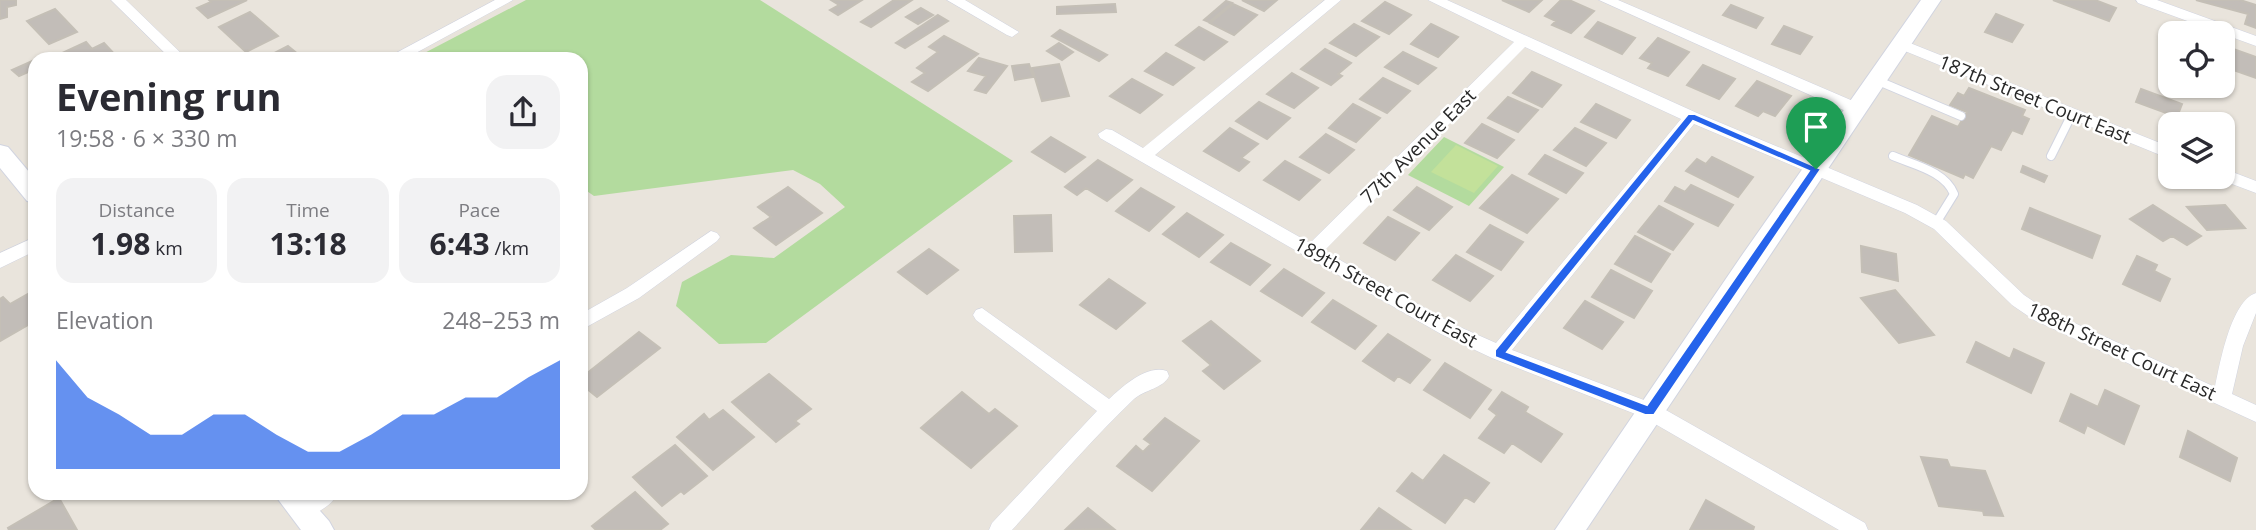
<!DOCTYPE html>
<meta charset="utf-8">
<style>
:root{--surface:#fff;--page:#f2f2f3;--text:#2b2b33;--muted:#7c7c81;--accent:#2563eb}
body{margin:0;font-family:"Open Sans",sans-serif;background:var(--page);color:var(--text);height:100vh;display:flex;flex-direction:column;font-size:26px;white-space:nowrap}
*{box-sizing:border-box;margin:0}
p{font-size:23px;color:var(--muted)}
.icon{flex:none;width:38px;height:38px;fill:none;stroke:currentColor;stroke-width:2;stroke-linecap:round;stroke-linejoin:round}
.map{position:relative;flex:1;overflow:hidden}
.drawer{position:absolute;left:28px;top:52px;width:560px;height:448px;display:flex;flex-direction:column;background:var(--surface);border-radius:21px;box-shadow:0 2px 5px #0004}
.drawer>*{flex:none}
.controls{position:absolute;left:2158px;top:21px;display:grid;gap:14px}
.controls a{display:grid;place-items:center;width:77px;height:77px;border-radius:14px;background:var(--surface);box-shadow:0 2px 5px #0004;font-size:35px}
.pin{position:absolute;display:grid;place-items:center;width:60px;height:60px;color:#fff;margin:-72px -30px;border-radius:50% 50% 50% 0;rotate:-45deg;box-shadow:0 0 7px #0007}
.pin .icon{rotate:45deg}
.round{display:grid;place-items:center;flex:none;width:74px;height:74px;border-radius:21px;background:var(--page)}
.summary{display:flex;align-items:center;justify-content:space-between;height:119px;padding:0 28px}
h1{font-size:38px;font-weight:700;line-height:52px}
.figures{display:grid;grid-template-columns:repeat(3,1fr);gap:10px;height:119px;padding:7px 28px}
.figures div{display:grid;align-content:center;border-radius:18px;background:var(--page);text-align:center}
.figures b{font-size:30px;font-weight:700}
.figures small{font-size:19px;font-weight:400}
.figures p{font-size:19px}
.chart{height:196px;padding:14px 28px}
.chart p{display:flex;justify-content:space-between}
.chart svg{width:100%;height:126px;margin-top:7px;fill:var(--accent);opacity:.7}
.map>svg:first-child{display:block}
</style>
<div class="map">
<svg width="2256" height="530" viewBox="0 0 2256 530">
<rect width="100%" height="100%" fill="#e9e4dc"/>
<!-- green -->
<path fill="#b3db9e" d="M526,0h234l253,161 -247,182 -47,1 -43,-38 6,-24 49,-27 43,3 71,-51 -25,-23 -27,-14 -199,26 -13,-9v-127l-168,-1z
M1444,137l60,30 -35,39 -61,-31z"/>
<!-- pitch -->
<path fill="#c3e19a" d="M1456,145l42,21 -24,27 -43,-21z"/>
<!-- building -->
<path fill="#c2bdb8" stroke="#c4bfb6" stroke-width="2" d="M0,0h16v5l-9,2v10l-7,2z
M209,0h38l-39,18 -11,-10 14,-6z
M831,0h31l-24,15 -8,-5 9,-5z
M894,0h18l-41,27 -10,-5z
M1242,0h35l-13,11z
M1502,0h40l-13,12z
M1561,0h8l25,11 -23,22 -19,-8 4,-4 -11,-5z
M2053,0h42l21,8 -7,13z
M2196,0h44l16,5v23l-11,-4 3,-10z
M1226,1l6,2 -23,19 -5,-2z
M1385,2l26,13 -22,19 -27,-13z
M1115,4l1,8 -59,2v-7z
M1233,4l24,11 -23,20 -24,-12z
M1731,5l32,13 -7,10 -33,-13z
M921,8l12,7 -15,9 -12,-7z
M55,9l22,23 -28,12 -22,-23z
M250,12l28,24 -32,16 -27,-25z
M1996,14l27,11 -11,17 -27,-10z
M938,15l10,6 -43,27 -9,-5z
M1598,22l37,16 -13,16 -37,-17z
M1354,24l25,13 -23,19 -26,-13z
M1431,24l27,13 -20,20 -27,-13z
M1784,26l28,11 -12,17 -28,-10z
M1199,27l28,15 -23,18 -28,-15z
M1060,30l47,25 -8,6 -47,-25z
M944,36l34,18 -50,37 -16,-9 13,-9 -8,-5 21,-16 -9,-5z
M1658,38l31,14 -21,24 -20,-8 4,-5 -12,-5z
M86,42l6,7 12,-6 15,16 -51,1 -6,-7z
M1059,43l14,9 -11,8 -15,-9z
M2222,45l34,12v21l-34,-12z
M288,46l16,13 10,-4 5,5h-58z
M1325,49l26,14 -13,11 4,2 -11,9 -30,-16z
M1403,52l33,16 -18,16 -33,-17z
M1166,53l28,15 -21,17 -28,-14z
M979,58l28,8 -21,27 -11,-3 11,-14 -18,-5z
M32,61l3,8 -16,7 -7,-6z
M1029,64l4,13 -18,3 -3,-14z
M1059,64l10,32 -27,5 -10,-33z
M1703,65l32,14 -16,20 -32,-14z
M1532,72l29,13 -19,22 -29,-14z
M1292,73l26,15 -24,20 -27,-14z
M1383,78l27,13 -23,22 -27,-14z
M1132,79l30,16 -22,18 -30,-17z
M1757,81l34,15 -16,20 -12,-5 -5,5 -22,-10z
M1969,88l56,22 -3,6 7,3 -7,15 -10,-4 -11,20 -10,-4 -18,32 -8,-4 -2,4 -54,-23 23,-39 26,11 9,-15 -17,-7 8,-12 6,3z
M2141,89l41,15 -5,13 -41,-15z
M1508,97l30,13 -20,22 -30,-14z
M1259,102l31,16 -23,21 -31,-18z
M1353,104l27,14 -24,24 -27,-14z
M1596,104l34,16 -14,18 -35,-16z
M1482,124l32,16 -17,18 -32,-15z
M1230,128l28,16 -17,14 8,4 -10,9 -35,-20z
M1575,128l31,15 -20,23 -32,-16z
M1326,134l28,16 -25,23 -29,-16z
M1051,137l34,20 -20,15 -33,-20z
M1545,155l38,18 -17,20 -37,-19z
M1712,157l41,20 -15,20 -52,-26 11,-12 9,5z
M1098,160l34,20 -25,21 -21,-13 -9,7 -12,-8z
M1285,161l35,19 -21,20 -35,-20z
M2023,166l24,10 -3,6 -23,-10z
M1512,175l46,24 -31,34 -47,-25z
M1691,185l42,20 -15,21 -53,-25 10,-14 10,5z
M788,187l34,26 -46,32 -22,-17 17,-11 -13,-10z
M1417,187l35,20 -23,23 -35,-20z
M1141,188l33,19 -25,24 -33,-20z
M2153,205l48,31 -14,9 -15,-9 -9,5 -33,-22z
M2225,205l20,23 -38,2 -20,-23z
M1659,206l34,18 -20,26 -35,-18z
M2030,208l70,28 -8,22 -70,-29z
M1187,213l36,22 -24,22 -36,-23z
M1051,215l1,36 -37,1 -1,-36z
M1388,217l31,16 -24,27 -31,-17z
M1490,225l33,17 -22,28 -34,-18z
M1635,236l35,18 -19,28 -36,-18z
M1231,243l39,22 -20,20 -39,-23z
M1861,246l35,8 2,27 -36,-9z
M929,249l29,21 -31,24 -29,-22z
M1456,255l37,21 -23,25 -37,-21z
M2137,256l20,9 -3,6 16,8 -10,22 -37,-17z
M1284,269l40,24 -22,23 -41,-25z
M1611,270l41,21 -18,27 -42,-21z
M1109,279l36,24 -29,26 -36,-24z
M35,290v31l-35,20v-42l3,-2 7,7z
M1895,290l39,45 -35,8 -38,-45z
M1333,300l43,26 -21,23 -43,-27z
M1585,301l38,21 -21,27 -38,-21z
M1211,321l49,40 -36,28 -21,-18 8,-6 -28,-24z
M639,332l21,16 -63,49 -16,-13v-6z
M1388,334l42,26 -20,23 -12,-7 -4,5 -31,-20z
M1976,342l34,17 4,-10 30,14 -13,30 -64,-31z
M1445,363l46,27 -21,28 -46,-28z
M769,374l42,35 -16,12 4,3 -23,18 -44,-40z
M2105,390l34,16 -15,38 -37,-19 -3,8 -24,-12 11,-27 27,13z
M962,392l27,22 6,-5 22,17 -46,42 -50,-40z
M1502,392l26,15 -3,5 37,22 -21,28 -29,-19 -8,10 -25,-15 18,-23 -8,-6z
M723,410l31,27 -41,33 -36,-33 27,-23 5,6z
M1165,418l34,23 -47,50 -35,-25 19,-20 7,6 8,-8 -7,-5z
M2188,431l49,27 -7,23 -50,-24z
M675,445l32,31 -23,18 -3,-3 -19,15 -29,-29z
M1444,455l45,28 -15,19 -9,-5 -20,26 -48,-32 15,-18 11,8z
M1921,457l26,3 3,7 35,4 18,45 -19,-1 -1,-4 -44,-5z
M635,492l33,32 -8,6h-64l-4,-4z
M59,498l18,32h-68l-1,-2z
M1706,500l48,27 -1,3h-63z
M1088,508l26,21 -49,1z
M1379,508l32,22h-50z"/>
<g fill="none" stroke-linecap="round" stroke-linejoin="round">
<defs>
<path id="lane" d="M1876,80l85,36
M1893,156c21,9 52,15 61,38l-18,29
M2051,156l21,-42"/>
<path id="street" d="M111,0h15l62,60h-16z
M495,0h18l-110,60h-20z
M947,0h18l54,32 -7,5 -5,-2z
M1325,0h16l-186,155 155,88 204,-201 -86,-42h19l250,113 220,92 29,16 78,74 22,15 169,77c5,-24 16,-86 41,-94v20l-13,33 -11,48 24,11v17l-222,-102 -22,-15 -78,-76 -29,-16 -211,-89 -182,226 145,55 208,118 3,7h-29l-196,-113 -151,-59 -51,-24 -341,-196 -2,-4 8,-5 6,1 31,18zM1525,47l156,72 -185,224 -43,-19 -129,-73z
M1599,0h19l242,104 2,4 -2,4h-12z
M2136,0h21l99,36v10l-118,-43z
M1900,39l270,108v12l-275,-112 -2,-3z
M2222,168l34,13v12l-40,-15 6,-1z
M711,231l6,2 3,4 -3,4 -78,57 -58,32v-16l46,-26z
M35,237v14l-35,17v-15z
M982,308l127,91c14,-13 38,-35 58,-28l2,5c-5,12 -25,14 -35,23 -43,41 -82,87 -122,131h-23l3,-7 105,-112 -121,-91 -3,-5 3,-5z
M311,494h26c-5,12 -23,21 -35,25l-7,-3 -3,-6 3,-6z"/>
<path id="secondary" d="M1921,0h20l-355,530h-31l185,-272z
M0,145l8,2 27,32v24l-8,-2 -27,-33z
M274,494h31l24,27 5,9h-33z"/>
</defs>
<!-- lane casing -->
<use href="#lane" stroke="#d1d4e0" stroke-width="10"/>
<!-- street casing -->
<use href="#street" stroke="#d1d4e0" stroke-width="1"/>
<!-- secondary casing -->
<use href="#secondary" stroke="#d1d4e0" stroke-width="2"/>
<!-- lane -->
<use href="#lane" stroke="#fff" stroke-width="8"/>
<!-- street -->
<use href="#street" fill="#fff" fill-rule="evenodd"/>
<!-- secondary -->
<use href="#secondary" fill="#fff" fill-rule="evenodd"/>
</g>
<!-- route -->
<path fill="#2563eb" stroke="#fff" stroke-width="2" fill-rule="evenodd" d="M1688,114h7l126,55 -167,246h-9l-150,-58v-7zM1693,121l116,50 -162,234 -140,-53z"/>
<g text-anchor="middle" stroke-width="5" stroke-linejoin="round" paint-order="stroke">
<!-- street labels -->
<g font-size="19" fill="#292929" stroke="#fff">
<text transform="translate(2035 99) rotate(22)" y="7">187th Street Court East</text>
<text transform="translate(1418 146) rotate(-45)" y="7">77th Avenue East</text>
<text transform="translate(1386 292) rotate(29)" y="7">189th Street Court East</text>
<text transform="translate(2122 351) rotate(25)" y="7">188th Street Court East</text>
</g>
</g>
</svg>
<div class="controls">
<a><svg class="icon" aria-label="locate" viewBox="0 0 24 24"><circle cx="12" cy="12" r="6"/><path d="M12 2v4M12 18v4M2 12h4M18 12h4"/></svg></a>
<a><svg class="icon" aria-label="layers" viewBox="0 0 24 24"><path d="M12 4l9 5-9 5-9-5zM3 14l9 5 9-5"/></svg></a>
</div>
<div class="pin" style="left:1816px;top:169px;background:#1e9e55"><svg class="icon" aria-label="arrive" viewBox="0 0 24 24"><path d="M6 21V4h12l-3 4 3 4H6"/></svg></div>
<section class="drawer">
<div class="summary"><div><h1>Evening run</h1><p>19:58 · 6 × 330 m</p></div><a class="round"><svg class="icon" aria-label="share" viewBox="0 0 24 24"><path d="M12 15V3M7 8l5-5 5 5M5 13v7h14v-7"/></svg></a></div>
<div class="figures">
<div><p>Distance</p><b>1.98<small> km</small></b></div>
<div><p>Time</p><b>13:18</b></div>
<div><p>Pace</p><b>6:43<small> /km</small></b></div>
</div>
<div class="chart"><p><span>Elevation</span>248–253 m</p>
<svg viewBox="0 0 160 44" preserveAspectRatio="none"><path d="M0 44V6L10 19L20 25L30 32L40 32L50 25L60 25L70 32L80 38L90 38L100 32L110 25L120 25L130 19L140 19L150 12L160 6V44z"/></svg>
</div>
</section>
</div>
